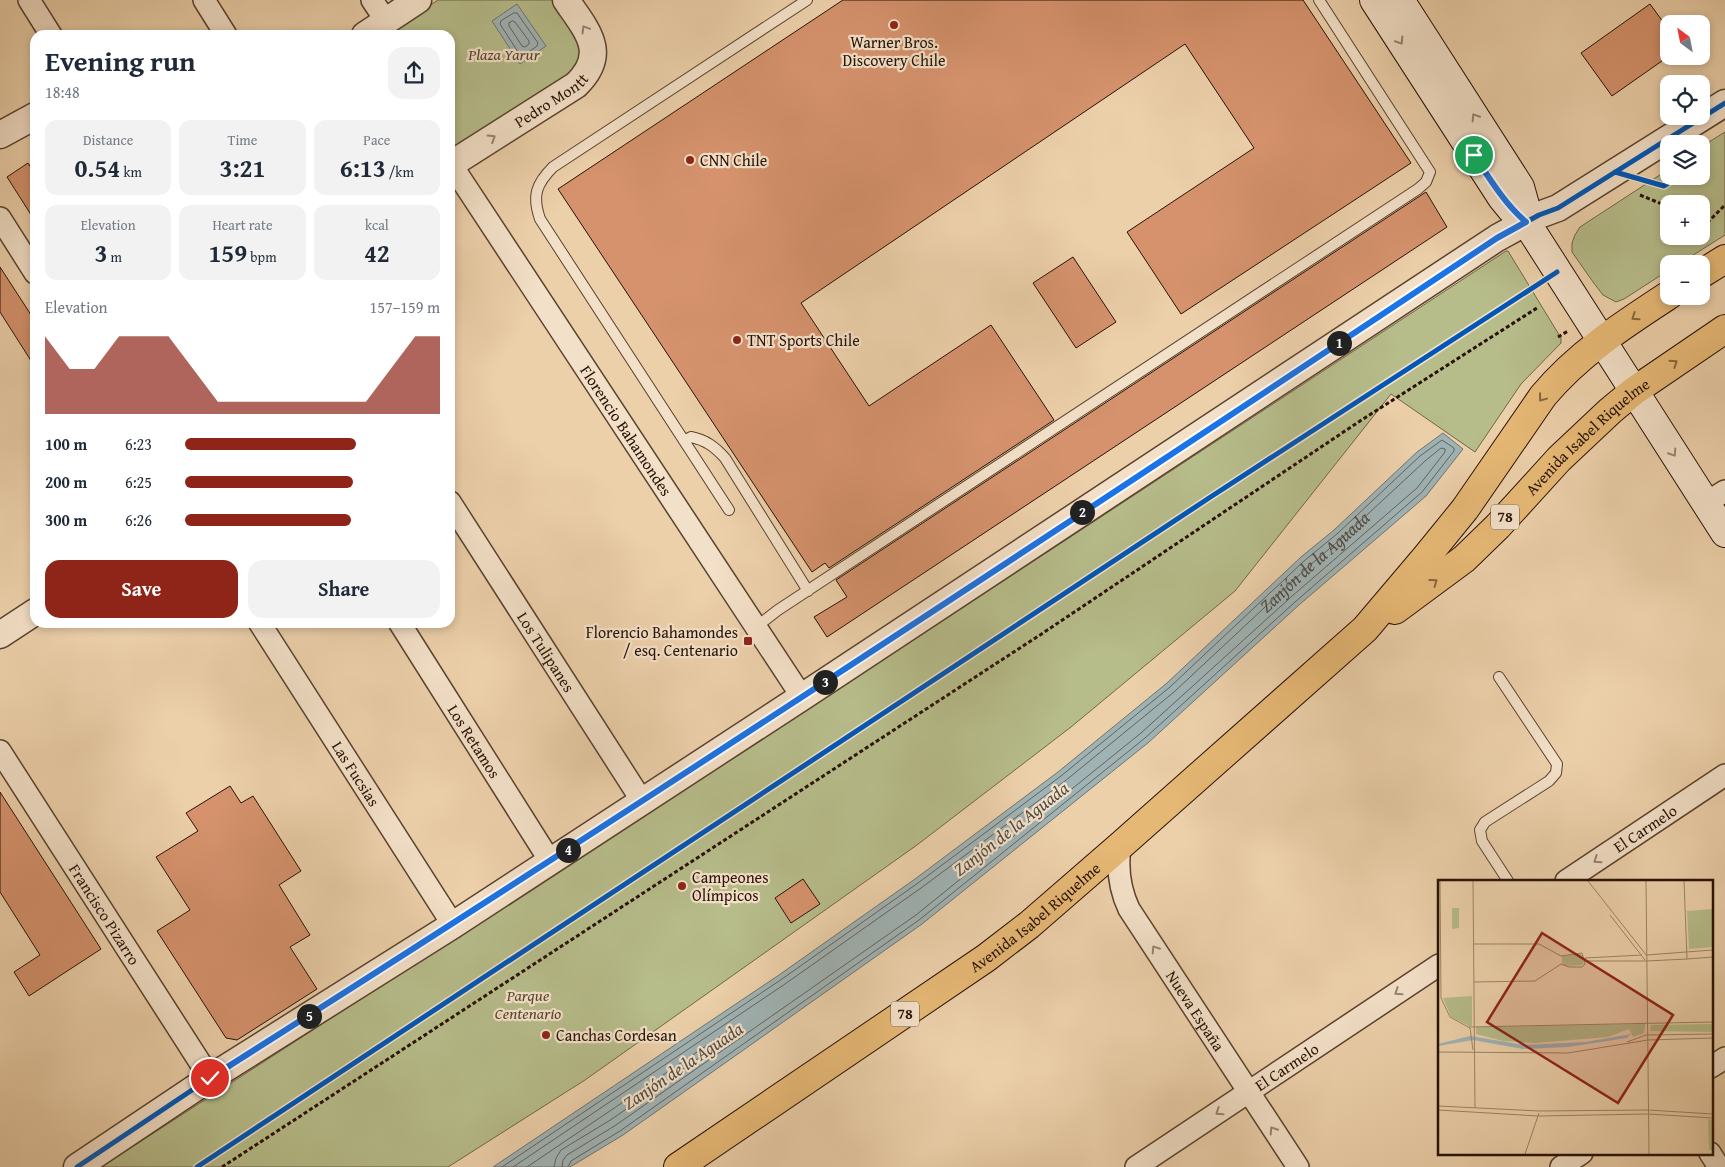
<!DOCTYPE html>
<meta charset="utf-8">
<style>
:root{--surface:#fff;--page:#f2f2f3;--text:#1f2937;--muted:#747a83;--accent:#8f2418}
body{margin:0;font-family:"Gentium Book Plus",serif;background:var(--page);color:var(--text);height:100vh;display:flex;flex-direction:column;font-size:19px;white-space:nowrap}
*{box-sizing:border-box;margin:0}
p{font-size:16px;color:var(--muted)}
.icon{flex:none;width:28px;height:28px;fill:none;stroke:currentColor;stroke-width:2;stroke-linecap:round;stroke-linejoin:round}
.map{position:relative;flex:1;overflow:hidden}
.details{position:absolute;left:30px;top:30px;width:425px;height:598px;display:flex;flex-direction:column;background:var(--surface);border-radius:15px;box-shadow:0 2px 8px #0003}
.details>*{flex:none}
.needle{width:32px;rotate:328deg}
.buttons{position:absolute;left:1660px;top:15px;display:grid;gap:10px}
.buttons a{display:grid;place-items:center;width:50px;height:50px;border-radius:10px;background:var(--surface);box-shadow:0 2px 8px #0003;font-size:25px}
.pin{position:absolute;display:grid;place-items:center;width:42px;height:42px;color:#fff;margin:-21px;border:2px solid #fff;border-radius:50%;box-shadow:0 1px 5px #0007}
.km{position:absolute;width:25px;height:25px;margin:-12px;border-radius:50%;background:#222;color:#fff;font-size:14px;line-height:25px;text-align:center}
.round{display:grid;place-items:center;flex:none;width:52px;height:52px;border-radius:15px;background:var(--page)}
.summary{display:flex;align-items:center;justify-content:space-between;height:85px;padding:0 15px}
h1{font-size:28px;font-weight:700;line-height:38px}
.metrics{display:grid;grid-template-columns:repeat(3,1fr);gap:8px;height:85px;padding:5px 15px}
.metrics div{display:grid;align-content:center;border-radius:12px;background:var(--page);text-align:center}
.metrics b{font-size:25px;font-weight:700}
.metrics small{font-size:14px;font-weight:400}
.metrics p{font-size:14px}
.chart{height:140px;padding:10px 15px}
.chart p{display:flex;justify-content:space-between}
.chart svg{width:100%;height:90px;margin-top:5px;fill:var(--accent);opacity:.7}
.cta{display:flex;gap:10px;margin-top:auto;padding:10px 15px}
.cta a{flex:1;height:58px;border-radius:15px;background:var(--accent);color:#fff;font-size:20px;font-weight:700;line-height:58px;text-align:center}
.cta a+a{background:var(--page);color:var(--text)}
ul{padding:0 15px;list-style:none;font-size:16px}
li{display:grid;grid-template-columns:80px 60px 1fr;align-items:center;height:38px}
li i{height:12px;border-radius:6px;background:var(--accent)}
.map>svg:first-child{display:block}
</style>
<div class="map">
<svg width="1725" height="1167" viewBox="0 0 1725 1167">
<rect width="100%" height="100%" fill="#ecd0aa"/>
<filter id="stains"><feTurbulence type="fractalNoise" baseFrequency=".004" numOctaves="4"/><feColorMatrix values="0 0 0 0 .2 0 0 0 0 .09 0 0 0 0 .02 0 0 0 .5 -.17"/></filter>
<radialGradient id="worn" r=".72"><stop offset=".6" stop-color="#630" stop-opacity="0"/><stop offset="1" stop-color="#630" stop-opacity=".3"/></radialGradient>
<!-- green -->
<path fill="#b6bc8a" stroke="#6f6748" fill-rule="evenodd" d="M438,0h120l23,46 -3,18 -14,17 -114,72v-118h-64z
M1725,132v103l-46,29h-10v6l-45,29 -8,3 -13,-7 -10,-13 -21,-30v-9l3,-8 5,-8 89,-58v7h32v-29zM1669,204h32v32h-32z
M1506,251h2l53,87v5l-40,41 -46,68 -84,-58 -156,197 -164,136 -154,118 -332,235 -137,87h-347l648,-419z"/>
<!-- water -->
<path fill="#9fb3b5" stroke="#6f736f" d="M517,4l29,42 -26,18 -28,-43z
M1443,433l20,16 -37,47 -127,109 -150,137 -227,182 -299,211 -53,32h-77l286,-192 136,-96 143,-107 109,-89 134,-126 33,-27 83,-78z"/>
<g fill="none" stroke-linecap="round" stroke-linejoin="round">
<!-- shore -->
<g stroke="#64625d" stroke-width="1">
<path d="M514,13h3l21,30 -1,3 -14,10 -3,-1 -20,-31 1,-3z"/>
<path d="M513,21l2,1 14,19v3l-4,3 -3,-1 -13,-20v-3z"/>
<path d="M502,1167l280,-188 136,-96 143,-107 109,-89 134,-126 34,-28 82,-77 22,-16 12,8v3l-32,41 -127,110 -150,136 -226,182 -299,211 -49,30 -3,6"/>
<path id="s1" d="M513,1167l272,-183 136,-96 144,-107 109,-89 135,-126 33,-28 83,-77 16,-13 4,1v3l-28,36 -126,109 -150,136 -225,182 -300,210 -49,30 -4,5 -1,7"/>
<path d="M527,1167l207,-140 4,1 -1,3 -125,88 -51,31 -5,8 -2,9"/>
</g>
</g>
<!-- building -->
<path fill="#d5926d" stroke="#281205" d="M843,0h460l108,163 -230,151 -54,-82 127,-84 -69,-104 -384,259 68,103 122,-81 63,95 -225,148 -4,-5 -13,9 -254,-383z
M1650,4l19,26v26l-57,40 -31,-43z
M28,163l7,11v47l-28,-44z
M1426,192l21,35 -620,410 -13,-20 33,-20 -11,-17z
M1073,257l43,65 -40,26 -43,-65z
M0,267l35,54v46l-35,-55z
M230,786l11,17 12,-7 48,75 -22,14 31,50 -20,12 27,42 -80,51 -11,-2 -69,-107 33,-21 -34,-53 42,-26 -12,-18z
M0,792l101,157 -72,47 -15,-24 26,-17 -40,-63z
M803,879l17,25 -29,19 -16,-25z"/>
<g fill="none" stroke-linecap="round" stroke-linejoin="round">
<defs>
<path id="service" d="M684,441l7,-4c15,3 24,10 34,21l83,133
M729,510l-189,-291c-8,-23 -4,-35 13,-52l254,-167
M756,627l22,-17 640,-421 8,-7 4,-10 -111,-172
M1499,677l58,87 -1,9 -7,8 -64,41 -5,8 2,11 26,40"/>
<g id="minor">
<path d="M29,0l22,35"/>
<path d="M204,0l22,35"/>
<path d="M372,0l14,21"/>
<path id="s2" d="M451,164l351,533"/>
<path d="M0,218l35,55"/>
<path id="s3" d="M450,502l192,299"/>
<path d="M1706,503l19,-12"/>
<path id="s4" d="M259,622l194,303"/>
<path id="s5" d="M399,622l151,239"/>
<path id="s6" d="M0,751l210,327"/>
<path id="s7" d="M1120,846c-3,22 -1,42 9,63l169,258"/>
<path id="s8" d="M1566,881l159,-106"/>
<path d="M1711,1067l14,-9"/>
<path d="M1710,1153l9,14"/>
<path id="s9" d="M1136,1167l303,-202"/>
<path d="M1561,1167l21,-14"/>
</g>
<g id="tertiary">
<path d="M365,35l53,-35"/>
<path d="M0,135l35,-19"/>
<path id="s10" d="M450,165l126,-80c33,-32 11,-54 -10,-85"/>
<path d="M0,635l35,-23"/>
<path d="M77,1167l133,-89 243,-153 349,-228 695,-459 42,-23 19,-7 167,-105"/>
</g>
<path id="secondary" d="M1374,0l128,198 9,11 15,13 199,311
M1400,0l120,187 5,18 1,17"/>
<g id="trunk">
<path d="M1701,274l24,-15"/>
<path id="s11" d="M1395,610l69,-51 34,-33 61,-67 51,-48 24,-20 91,-62"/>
<path id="s12" d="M678,1167l308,-209 43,-33 91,-79 245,-217 61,-72 39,-48 78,-113c35,-42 80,-71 126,-101"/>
</g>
</defs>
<!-- service casing -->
<use href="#service" stroke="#59422e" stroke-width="12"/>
<!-- minor casing -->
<use href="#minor" stroke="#59422e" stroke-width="24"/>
<!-- tertiary casing -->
<use href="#tertiary" stroke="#59422e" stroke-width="29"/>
<!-- secondary casing -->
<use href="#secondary" stroke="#281205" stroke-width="30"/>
<!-- trunk casing -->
<use href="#trunk" stroke="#281205" stroke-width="30"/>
<!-- path -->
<path stroke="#281205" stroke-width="3" stroke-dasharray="4 2.5" stroke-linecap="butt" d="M1640,195l29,12
M1701,219l7,3 17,-17
M1558,337l10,-6
M222,1167l821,-534 317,-212 177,-113"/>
<!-- service -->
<use href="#service" stroke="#f3e0c8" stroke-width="10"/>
<!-- minor -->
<use href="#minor" stroke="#f3e0c8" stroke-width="21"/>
<!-- tertiary -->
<use href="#tertiary" stroke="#f3e0c8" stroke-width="26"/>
<!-- secondary -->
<use href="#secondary" stroke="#f3e0c8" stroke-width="28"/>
<!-- trunk -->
<use href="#trunk" stroke="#e6b875" stroke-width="28"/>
<defs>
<path id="cycleway" d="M1615,172l49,14 15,-10
M77,1167l133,-89 243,-153 349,-228 695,-459 42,-23 19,-7 167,-105
M197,1167l1012,-669 348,-226"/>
</defs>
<!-- cycleway casing -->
<use href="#cycleway" stroke="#f3e0c8" stroke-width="8"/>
<!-- cycleway -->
<use href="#cycleway" stroke="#0057b8" stroke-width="5"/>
</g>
<!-- one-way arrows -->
<defs><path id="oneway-chevron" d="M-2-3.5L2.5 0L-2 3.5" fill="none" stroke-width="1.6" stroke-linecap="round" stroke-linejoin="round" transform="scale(1.25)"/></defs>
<g stroke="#988370">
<use href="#oneway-chevron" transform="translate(585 29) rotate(-121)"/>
<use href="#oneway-chevron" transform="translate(1400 41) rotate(58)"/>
<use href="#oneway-chevron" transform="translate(1475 117) rotate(-122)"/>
<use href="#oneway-chevron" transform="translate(492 138) rotate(-32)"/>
<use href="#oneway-chevron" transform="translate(1673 453) rotate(57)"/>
<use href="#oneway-chevron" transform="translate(1597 860) rotate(146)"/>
<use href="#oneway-chevron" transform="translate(1155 949) rotate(-123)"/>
<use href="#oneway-chevron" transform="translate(1398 992) rotate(146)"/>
<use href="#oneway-chevron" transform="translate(1219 1112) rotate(146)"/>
<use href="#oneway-chevron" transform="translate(1273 1130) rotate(-123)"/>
</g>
<g stroke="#87653d">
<use href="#oneway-chevron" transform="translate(1635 317) rotate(146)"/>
<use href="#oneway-chevron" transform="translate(1674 363) rotate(-34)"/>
<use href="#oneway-chevron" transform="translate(1542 398) rotate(127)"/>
<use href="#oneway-chevron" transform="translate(1434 582) rotate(-36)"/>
</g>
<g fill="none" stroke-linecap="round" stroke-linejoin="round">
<defs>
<path id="route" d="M210,1078c433,-274 861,-556 1287,-840l29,-16c-22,-19 -36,-43 -52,-67"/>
</defs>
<!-- route casing -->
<use href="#route" stroke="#fff" stroke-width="10"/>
<!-- route -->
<use href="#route" stroke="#1a73e8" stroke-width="6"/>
</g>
<!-- markers -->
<g fill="#8f2418" stroke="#f3e0c8" stroke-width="2">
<circle cx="894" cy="25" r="5"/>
<circle cx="690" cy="160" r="5"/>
<circle cx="737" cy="340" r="5"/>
<rect x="743" y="636" width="10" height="10" rx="2.5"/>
<circle cx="682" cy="886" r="5"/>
<circle cx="546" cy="1035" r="5"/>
</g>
<g text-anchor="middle" stroke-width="4.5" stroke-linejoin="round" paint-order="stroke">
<!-- shield labels -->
<g fill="#f3e0c8" stroke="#655040" stroke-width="1">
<rect x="1491" y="504.5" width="28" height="25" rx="4"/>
<rect x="891" y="1001.5" width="28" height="25" rx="4"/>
</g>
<g font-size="15" font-weight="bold" fill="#281205">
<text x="1505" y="522">78</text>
<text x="905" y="1019">78</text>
</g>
<!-- poi labels -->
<g font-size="16" fill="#281205" stroke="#f3e0c8" text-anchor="start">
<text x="894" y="48" text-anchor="middle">Warner Bros.<tspan x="894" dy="18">Discovery Chile</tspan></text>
<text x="700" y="166">CNN Chile</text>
<text x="747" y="346">TNT Sports Chile</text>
<text x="738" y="638" text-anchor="end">Florencio Bahamondes<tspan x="738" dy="18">/ esq. Centenario</tspan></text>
<text x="692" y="883">Campeones<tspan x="692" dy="18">Olímpicos</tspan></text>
<text x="556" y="1041">Canchas Cordesan</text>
</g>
<!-- park labels -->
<g font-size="16" font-style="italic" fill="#53452d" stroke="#f3e0c8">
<text x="504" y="60">Plaza Yarur</text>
<text x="528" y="1001">Parque<tspan x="528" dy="18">Centenario</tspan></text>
</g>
<!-- street labels -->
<g font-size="16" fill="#281205" stroke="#f3e0c8">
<text dy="6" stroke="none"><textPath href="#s10" startOffset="120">Pedro Montt</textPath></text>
<text dy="6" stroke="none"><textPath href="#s2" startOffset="319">Florencio Bahamondes</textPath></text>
<text dy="6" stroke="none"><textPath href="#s11" startOffset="260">Avenida Isabel Riquelme</textPath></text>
<text dy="6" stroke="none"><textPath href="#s3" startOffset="178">Los Tulipanes</textPath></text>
<text dy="6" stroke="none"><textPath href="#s5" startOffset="141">Los Retamos</textPath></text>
<text dy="6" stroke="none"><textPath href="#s4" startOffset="180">Las Fucsias</textPath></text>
<text dy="6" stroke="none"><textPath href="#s8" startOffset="95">El Carmelo</textPath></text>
<text dy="6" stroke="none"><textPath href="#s6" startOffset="194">Francisco Pizarro</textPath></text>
<text dy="6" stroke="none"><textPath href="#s12" startOffset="436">Avenida Isabel Riquelme</textPath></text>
<text dy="6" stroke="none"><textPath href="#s7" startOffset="186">Nueva España</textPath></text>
<text dy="6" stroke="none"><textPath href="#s9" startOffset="181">El Carmelo</textPath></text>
</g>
<!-- water labels -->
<g font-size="18" font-style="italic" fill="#524a43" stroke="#f3e0c8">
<text dy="6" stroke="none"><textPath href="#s1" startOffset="1006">Zanjón de la Aguada</textPath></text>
<text transform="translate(1011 829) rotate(-38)" y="6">Zanjón de la Aguada</text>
<text transform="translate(683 1066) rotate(-34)" y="6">Zanjón de la Aguada</text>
</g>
</g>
<!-- overview -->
<g transform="translate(1438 880)">
<rect width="275" height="275" fill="#ecd0aa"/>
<path d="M14,28h7v20l-7,1zM275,29v38l-24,2 -2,-38zM143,74l3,3 -1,8 -18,1 -3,-3v-7zM34,116v30h-3l-18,-9 -8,-19zM207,144l-1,9 -11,4 -4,-8 -21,8 -73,6 -32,-2 -27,-7v-7zM275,144v8l-63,-1 1,-6zM270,239l5,1v30h-4z" fill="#b6bc8a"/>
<path d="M193,154l-4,4 -59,9 -45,2 -50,-9 -35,6v-2l32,-8 54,9 62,-3z" fill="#9fb3b5"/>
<path fill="none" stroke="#9e8468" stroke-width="1" d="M2,1l1,117 9,19 20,11 3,22M35,1l2,227M150,1l59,75M208,1l3,273M172,35l35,45M35,64h66l22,12M248,72l27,-2M209,75l39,-3M147,78l57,-3M249,79l26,-2M147,81h61M208,81l41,-2 -3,-78M123,84l8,3h13l3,-3 -3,-11 -21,3M36,102l61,-1 26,-17M31,147l244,-5M189,162l19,-7 67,-1M0,172l130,1 80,-13 65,-2M0,226l101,5 109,-1 65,4M0,230l100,6 110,-2 65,4M87,274l14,-41"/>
<path fill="#8f2418" fill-opacity="0.15" stroke="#8f2418" stroke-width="2.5" d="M104,53l131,82 -55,88 -131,-81z"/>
<rect width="275" height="275" fill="none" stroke="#281205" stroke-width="2.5"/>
</g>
<rect width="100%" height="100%" filter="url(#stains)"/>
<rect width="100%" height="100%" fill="url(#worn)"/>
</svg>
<div class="buttons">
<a><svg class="needle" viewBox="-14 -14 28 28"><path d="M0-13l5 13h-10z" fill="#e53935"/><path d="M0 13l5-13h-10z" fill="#747a83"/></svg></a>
<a><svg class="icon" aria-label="locate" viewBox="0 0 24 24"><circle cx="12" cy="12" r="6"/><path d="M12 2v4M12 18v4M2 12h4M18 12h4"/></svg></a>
<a><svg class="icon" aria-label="layers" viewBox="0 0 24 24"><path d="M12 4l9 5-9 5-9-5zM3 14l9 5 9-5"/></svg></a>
<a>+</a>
<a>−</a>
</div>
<div class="pin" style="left:1474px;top:155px;background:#1e9e55"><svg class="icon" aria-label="arrive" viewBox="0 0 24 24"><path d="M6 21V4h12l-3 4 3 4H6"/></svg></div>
<div class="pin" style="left:210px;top:1078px;background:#d93025"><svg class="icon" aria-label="check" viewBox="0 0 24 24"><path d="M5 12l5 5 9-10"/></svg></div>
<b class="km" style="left:1339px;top:343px">1</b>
<b class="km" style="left:1082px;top:512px">2</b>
<b class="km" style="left:825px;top:682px">3</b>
<b class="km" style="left:568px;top:850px">4</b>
<b class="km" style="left:309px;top:1016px">5</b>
<section class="details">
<div class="summary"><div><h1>Evening run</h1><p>18:48</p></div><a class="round"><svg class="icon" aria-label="share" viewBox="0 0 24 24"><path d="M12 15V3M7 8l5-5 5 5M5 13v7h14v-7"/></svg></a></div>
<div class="metrics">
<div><p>Distance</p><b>0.54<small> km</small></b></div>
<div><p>Time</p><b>3:21</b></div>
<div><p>Pace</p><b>6:13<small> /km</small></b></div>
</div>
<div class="metrics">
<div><p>Elevation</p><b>3<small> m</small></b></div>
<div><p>Heart rate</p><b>159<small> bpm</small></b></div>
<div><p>kcal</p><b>42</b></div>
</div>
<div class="chart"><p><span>Elevation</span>157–159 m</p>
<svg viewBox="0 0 160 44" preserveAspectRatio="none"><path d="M0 44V6L10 22L20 22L30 6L40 6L50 6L60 22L70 38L80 38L90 38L100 38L110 38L120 38L130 38L140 22L150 6L160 6V44z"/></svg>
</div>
<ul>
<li><b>100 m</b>6:23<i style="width:67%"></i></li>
<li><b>200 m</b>6:25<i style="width:66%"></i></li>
<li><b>300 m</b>6:26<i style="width:65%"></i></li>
</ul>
<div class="cta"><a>Save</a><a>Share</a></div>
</section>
</div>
